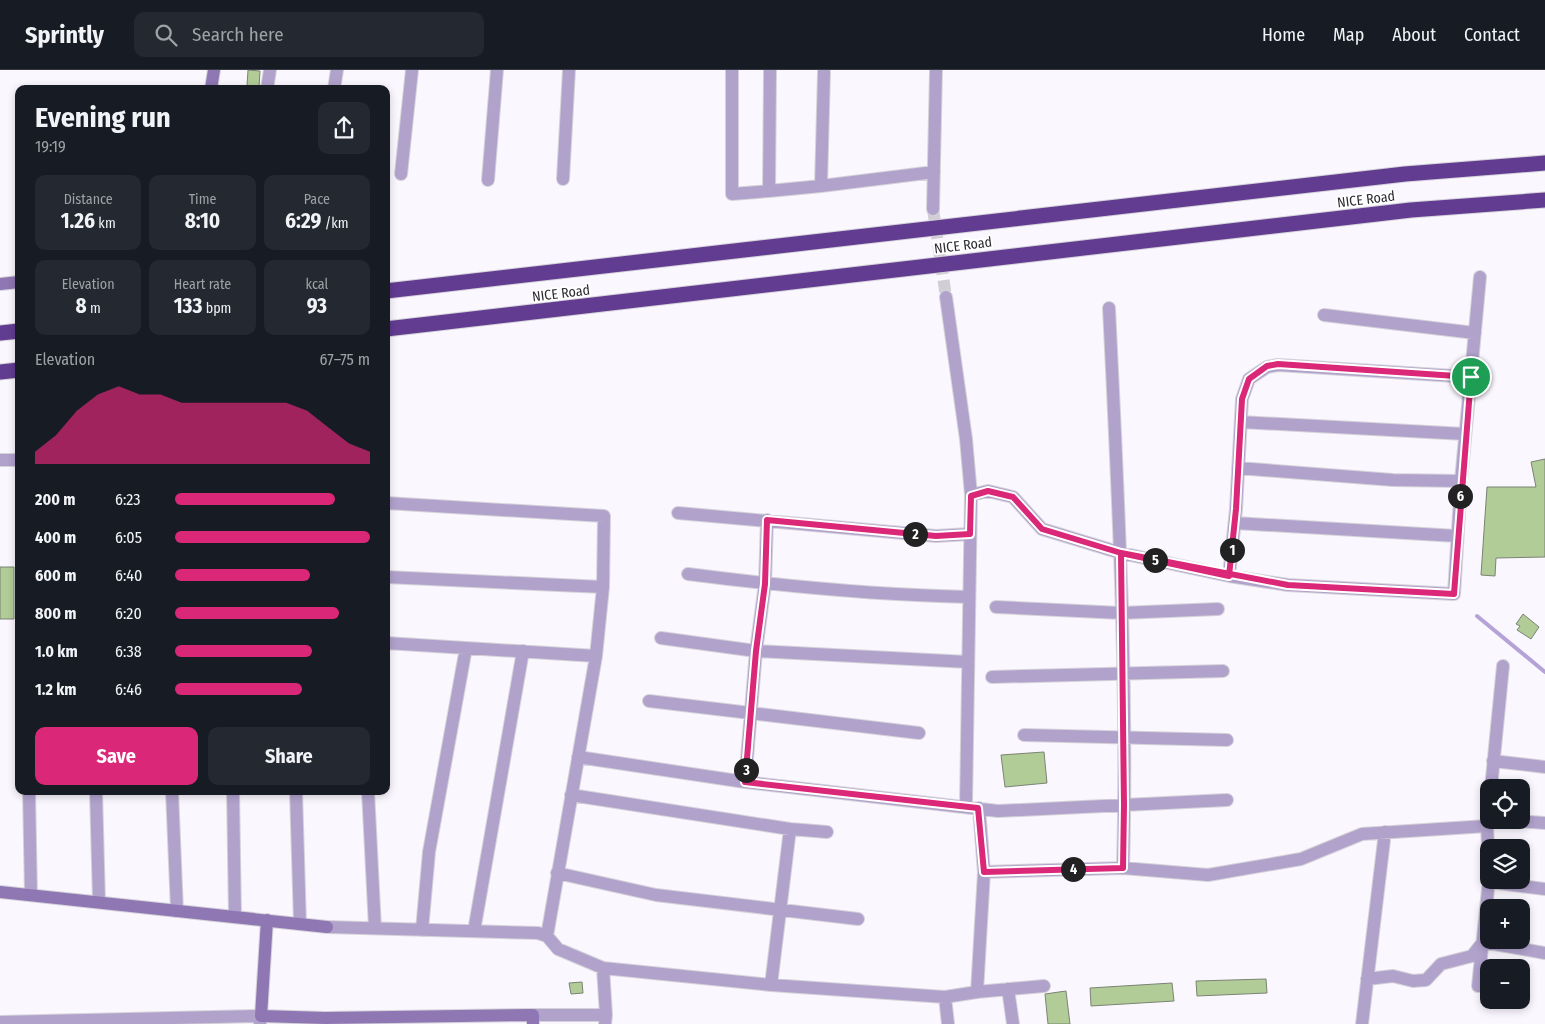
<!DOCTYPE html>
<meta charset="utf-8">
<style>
:root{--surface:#171b24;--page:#242831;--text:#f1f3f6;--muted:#9ea1a6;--line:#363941;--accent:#db2777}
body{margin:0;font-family:"Fira Sans Condensed",sans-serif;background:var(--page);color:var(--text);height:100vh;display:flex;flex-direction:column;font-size:19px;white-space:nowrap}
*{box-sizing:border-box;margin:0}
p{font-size:16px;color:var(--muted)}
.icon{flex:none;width:28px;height:28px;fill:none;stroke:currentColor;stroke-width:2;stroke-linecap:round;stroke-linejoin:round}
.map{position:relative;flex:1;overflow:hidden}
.drawer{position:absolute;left:15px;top:15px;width:375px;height:710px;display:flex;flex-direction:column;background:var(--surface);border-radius:10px;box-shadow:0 2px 8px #0003}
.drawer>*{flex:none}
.fabs{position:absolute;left:1480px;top:709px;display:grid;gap:10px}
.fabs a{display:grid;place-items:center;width:50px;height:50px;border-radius:10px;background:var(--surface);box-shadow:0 2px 8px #0003;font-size:25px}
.pin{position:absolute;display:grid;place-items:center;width:42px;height:42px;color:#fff;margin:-21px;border:2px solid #fff;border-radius:50%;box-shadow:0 1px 5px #0007}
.km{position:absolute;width:25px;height:25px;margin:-12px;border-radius:50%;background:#222;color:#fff;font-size:14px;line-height:25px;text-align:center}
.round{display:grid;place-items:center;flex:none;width:52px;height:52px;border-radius:10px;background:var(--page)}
.head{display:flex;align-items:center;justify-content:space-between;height:85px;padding:0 20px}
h1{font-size:28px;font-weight:700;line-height:38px}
.stats{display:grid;grid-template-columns:repeat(3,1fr);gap:8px;height:85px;padding:5px 20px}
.stats div{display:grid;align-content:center;border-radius:10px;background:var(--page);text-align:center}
.stats b{font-size:21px;font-weight:700}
.stats small{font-size:14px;font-weight:400}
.stats p{font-size:14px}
.chart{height:140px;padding:10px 20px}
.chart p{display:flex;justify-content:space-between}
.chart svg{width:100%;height:90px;margin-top:5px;fill:var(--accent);opacity:.7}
.button{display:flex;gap:10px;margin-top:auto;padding:10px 20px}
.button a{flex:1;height:58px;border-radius:10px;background:var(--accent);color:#fff;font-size:20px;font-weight:700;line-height:58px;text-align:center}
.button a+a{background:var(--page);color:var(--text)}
ul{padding:0 20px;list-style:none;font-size:16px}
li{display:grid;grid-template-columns:80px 60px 1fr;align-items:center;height:38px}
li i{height:12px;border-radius:6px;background:var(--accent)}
header{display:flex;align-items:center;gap:30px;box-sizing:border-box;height:70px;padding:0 25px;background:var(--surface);border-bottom:1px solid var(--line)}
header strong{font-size:24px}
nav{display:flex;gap:28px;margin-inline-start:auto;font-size:18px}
.search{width:350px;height:45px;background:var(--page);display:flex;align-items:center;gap:12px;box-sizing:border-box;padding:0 18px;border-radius:10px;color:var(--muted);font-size:19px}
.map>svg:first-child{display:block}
</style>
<header>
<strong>Sprintly</strong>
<div class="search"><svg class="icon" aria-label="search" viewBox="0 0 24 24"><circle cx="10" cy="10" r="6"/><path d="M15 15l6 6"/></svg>Search here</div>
<nav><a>Home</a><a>Map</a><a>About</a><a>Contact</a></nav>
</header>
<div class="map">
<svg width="1545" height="954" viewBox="0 0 1545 954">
<rect width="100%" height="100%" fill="#faf7fe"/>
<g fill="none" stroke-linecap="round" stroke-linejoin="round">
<!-- stream -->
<path stroke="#b5a2d6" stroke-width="4" d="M1477,546l68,56"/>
</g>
<!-- building -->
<path fill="#b1cc97" stroke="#7b8374" d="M248,0l12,1 -1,16 -12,-1z
M1545,389v98l-49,1 -1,18 -14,-1 6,-88h49l-5,-25z
M0,497h14v52h-14z
M1523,544l16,13 -8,12 -14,-9 3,-4 -4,-2z
M1044,682l3,31 -42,4 -4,-32z
M1266,909l1,14 -70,3 -1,-15z
M582,912l1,11 -12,1 -2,-11z
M1172,913l2,18 -83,5 -1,-18z
M1066,921l4,33h-22l-3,-30z"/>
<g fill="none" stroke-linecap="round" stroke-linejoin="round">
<!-- street-tunnel -->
<path stroke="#d1ced5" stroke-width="12" stroke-dasharray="12 6" stroke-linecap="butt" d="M933,139l13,88"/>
<defs>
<path id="street" d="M732,0v124l37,-3 1,-121
M267,19l3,-19
M334,19l3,-19
M401,104l11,-104
M563,109l6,-109
M488,110l9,-110
M821,116l113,-14
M769,121l52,-5 3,-114
M933,139l3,-139
M946,227l20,142 5,56 -5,310
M1109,238c9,186 19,373 14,560
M1324,245l151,18
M1241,352l224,12
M0,390h19
M1238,398l155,12 68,1
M971,425l17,-4 25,6 29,32 79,24 108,23 59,9 166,9 7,-113 19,-204
M678,443l258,23 34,-2
M1235,453l222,13
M688,504c93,12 187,21 281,23
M1229,506l7,-67 6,-110 7,-20 18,-12 11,-2 193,12
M386,507l217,10
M996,537l125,6 97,-4
M661,568l95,13 212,11
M386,573l210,13
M992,607l231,-6
M649,631l270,32
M1024,665l203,5
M578,687l167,25 253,29 229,-11
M1493,691l52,6
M745,712l11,-131 9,-67 2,-64
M1491,718l12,-122
M29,721l2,104
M96,721l3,111
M172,721l5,120
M233,721l2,126
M296,721l4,133
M368,721l7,137
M571,725l219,34 37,3
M1489,737l-2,19 2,40
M1501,750l44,3
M984,802l139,-4 85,7 93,-16 61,-25 125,-8
M557,803l99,22 202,24
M1490,812l55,7
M327,857l211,6 9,3 49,-280 7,-69 1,-71 -218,-13
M422,860l7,-78 37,-204
M474,861l49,-280
M547,866l11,13 45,19 168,17 174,12
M603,898l3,47
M1367,909l26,-3 20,5 13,-1 15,-16 31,-8 11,-14 62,11
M771,915l19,-156
M1478,916l11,-106
M1008,919l5,35
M977,922l7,-120 -5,-64
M533,945h73l-1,9
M0,952l261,-6 -1,8
M948,954l-3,-27 32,-5 67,-6
M1362,954l23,-192"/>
<path id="secondary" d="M211,19l3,-19
M0,214l19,-2
M0,822l327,35
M267,850l-6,96 64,2 208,-3v9"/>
<path id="highway" d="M386,221l1019,-117 140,-11
M386,259l1025,-119 134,-10
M0,263l19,-2
M0,302l19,-2"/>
</defs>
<!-- street casing -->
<use href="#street" stroke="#d5d2d9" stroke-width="14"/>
<!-- secondary casing -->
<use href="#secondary" stroke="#d5d2d9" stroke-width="14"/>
<!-- highway casing -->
<use href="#highway" stroke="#d5d2d9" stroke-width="17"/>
<!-- street -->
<use href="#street" stroke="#b1a2cc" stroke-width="12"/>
<!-- secondary -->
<use href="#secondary" stroke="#8f77b4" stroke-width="12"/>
<!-- highway -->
<use href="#highway" stroke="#623c91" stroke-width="15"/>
</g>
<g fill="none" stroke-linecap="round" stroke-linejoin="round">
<defs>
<path id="route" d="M1471,307l-193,-13 -11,2 -18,13 -7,20 -6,110 -7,67 -108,-23 -79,-24 -29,-32 -25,-6 -17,5 -1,38 -34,2 -169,-16 -2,64 -9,67 -11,131 233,26 6,64 139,-4 1,-63 -3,-252 167,32 166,9 17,-217"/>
</defs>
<!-- route casing -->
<use href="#route" stroke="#fff" stroke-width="10"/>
<!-- route -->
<use href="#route" stroke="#db2777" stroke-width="6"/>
</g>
<g text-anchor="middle" stroke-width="4" stroke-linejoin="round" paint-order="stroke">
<!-- street labels -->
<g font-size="14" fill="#2d2b31" stroke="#fff">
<text transform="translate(1366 129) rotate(-7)" y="5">NICE Road</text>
<text transform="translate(963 175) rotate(-7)" y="5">NICE Road</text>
<text transform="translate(561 223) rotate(-7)" y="5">NICE Road</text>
</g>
</g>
</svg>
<div class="fabs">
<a><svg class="icon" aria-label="locate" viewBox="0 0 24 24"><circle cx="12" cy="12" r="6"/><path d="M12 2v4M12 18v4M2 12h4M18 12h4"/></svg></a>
<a><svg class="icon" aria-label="layers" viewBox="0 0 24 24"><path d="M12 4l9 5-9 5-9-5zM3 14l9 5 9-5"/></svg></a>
<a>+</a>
<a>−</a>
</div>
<div class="pin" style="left:1471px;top:307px;background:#1e9e55"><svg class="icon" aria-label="arrive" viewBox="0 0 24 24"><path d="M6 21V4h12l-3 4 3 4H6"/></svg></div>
<b class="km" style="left:1232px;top:480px">1</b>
<b class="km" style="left:915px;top:464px">2</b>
<b class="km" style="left:746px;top:700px">3</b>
<b class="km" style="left:1073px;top:799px">4</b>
<b class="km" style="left:1155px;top:490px">5</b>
<b class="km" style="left:1460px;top:426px">6</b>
<section class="drawer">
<div class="head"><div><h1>Evening run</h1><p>19:19</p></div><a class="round"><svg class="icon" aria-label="share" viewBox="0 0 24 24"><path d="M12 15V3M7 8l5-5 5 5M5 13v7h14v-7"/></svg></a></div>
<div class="stats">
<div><p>Distance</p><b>1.26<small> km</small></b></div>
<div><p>Time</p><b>8:10</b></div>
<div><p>Pace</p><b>6:29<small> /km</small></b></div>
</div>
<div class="stats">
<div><p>Elevation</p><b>8<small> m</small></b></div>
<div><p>Heart rate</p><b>133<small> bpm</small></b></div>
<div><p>kcal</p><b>93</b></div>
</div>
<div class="chart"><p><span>Elevation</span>67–75 m</p>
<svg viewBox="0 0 160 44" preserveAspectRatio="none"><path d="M0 44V38L10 30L20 18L30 10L40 6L50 10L60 10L70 14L80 14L90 14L100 14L110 14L120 14L130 18L140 26L150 34L160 38V44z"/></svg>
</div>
<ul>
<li><b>200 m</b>6:23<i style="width:82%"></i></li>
<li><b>400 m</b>6:05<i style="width:100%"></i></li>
<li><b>600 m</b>6:40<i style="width:69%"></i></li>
<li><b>800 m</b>6:20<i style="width:84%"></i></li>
<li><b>1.0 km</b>6:38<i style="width:70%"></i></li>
<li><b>1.2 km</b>6:46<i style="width:65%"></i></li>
</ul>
<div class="button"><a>Save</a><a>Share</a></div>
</section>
</div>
